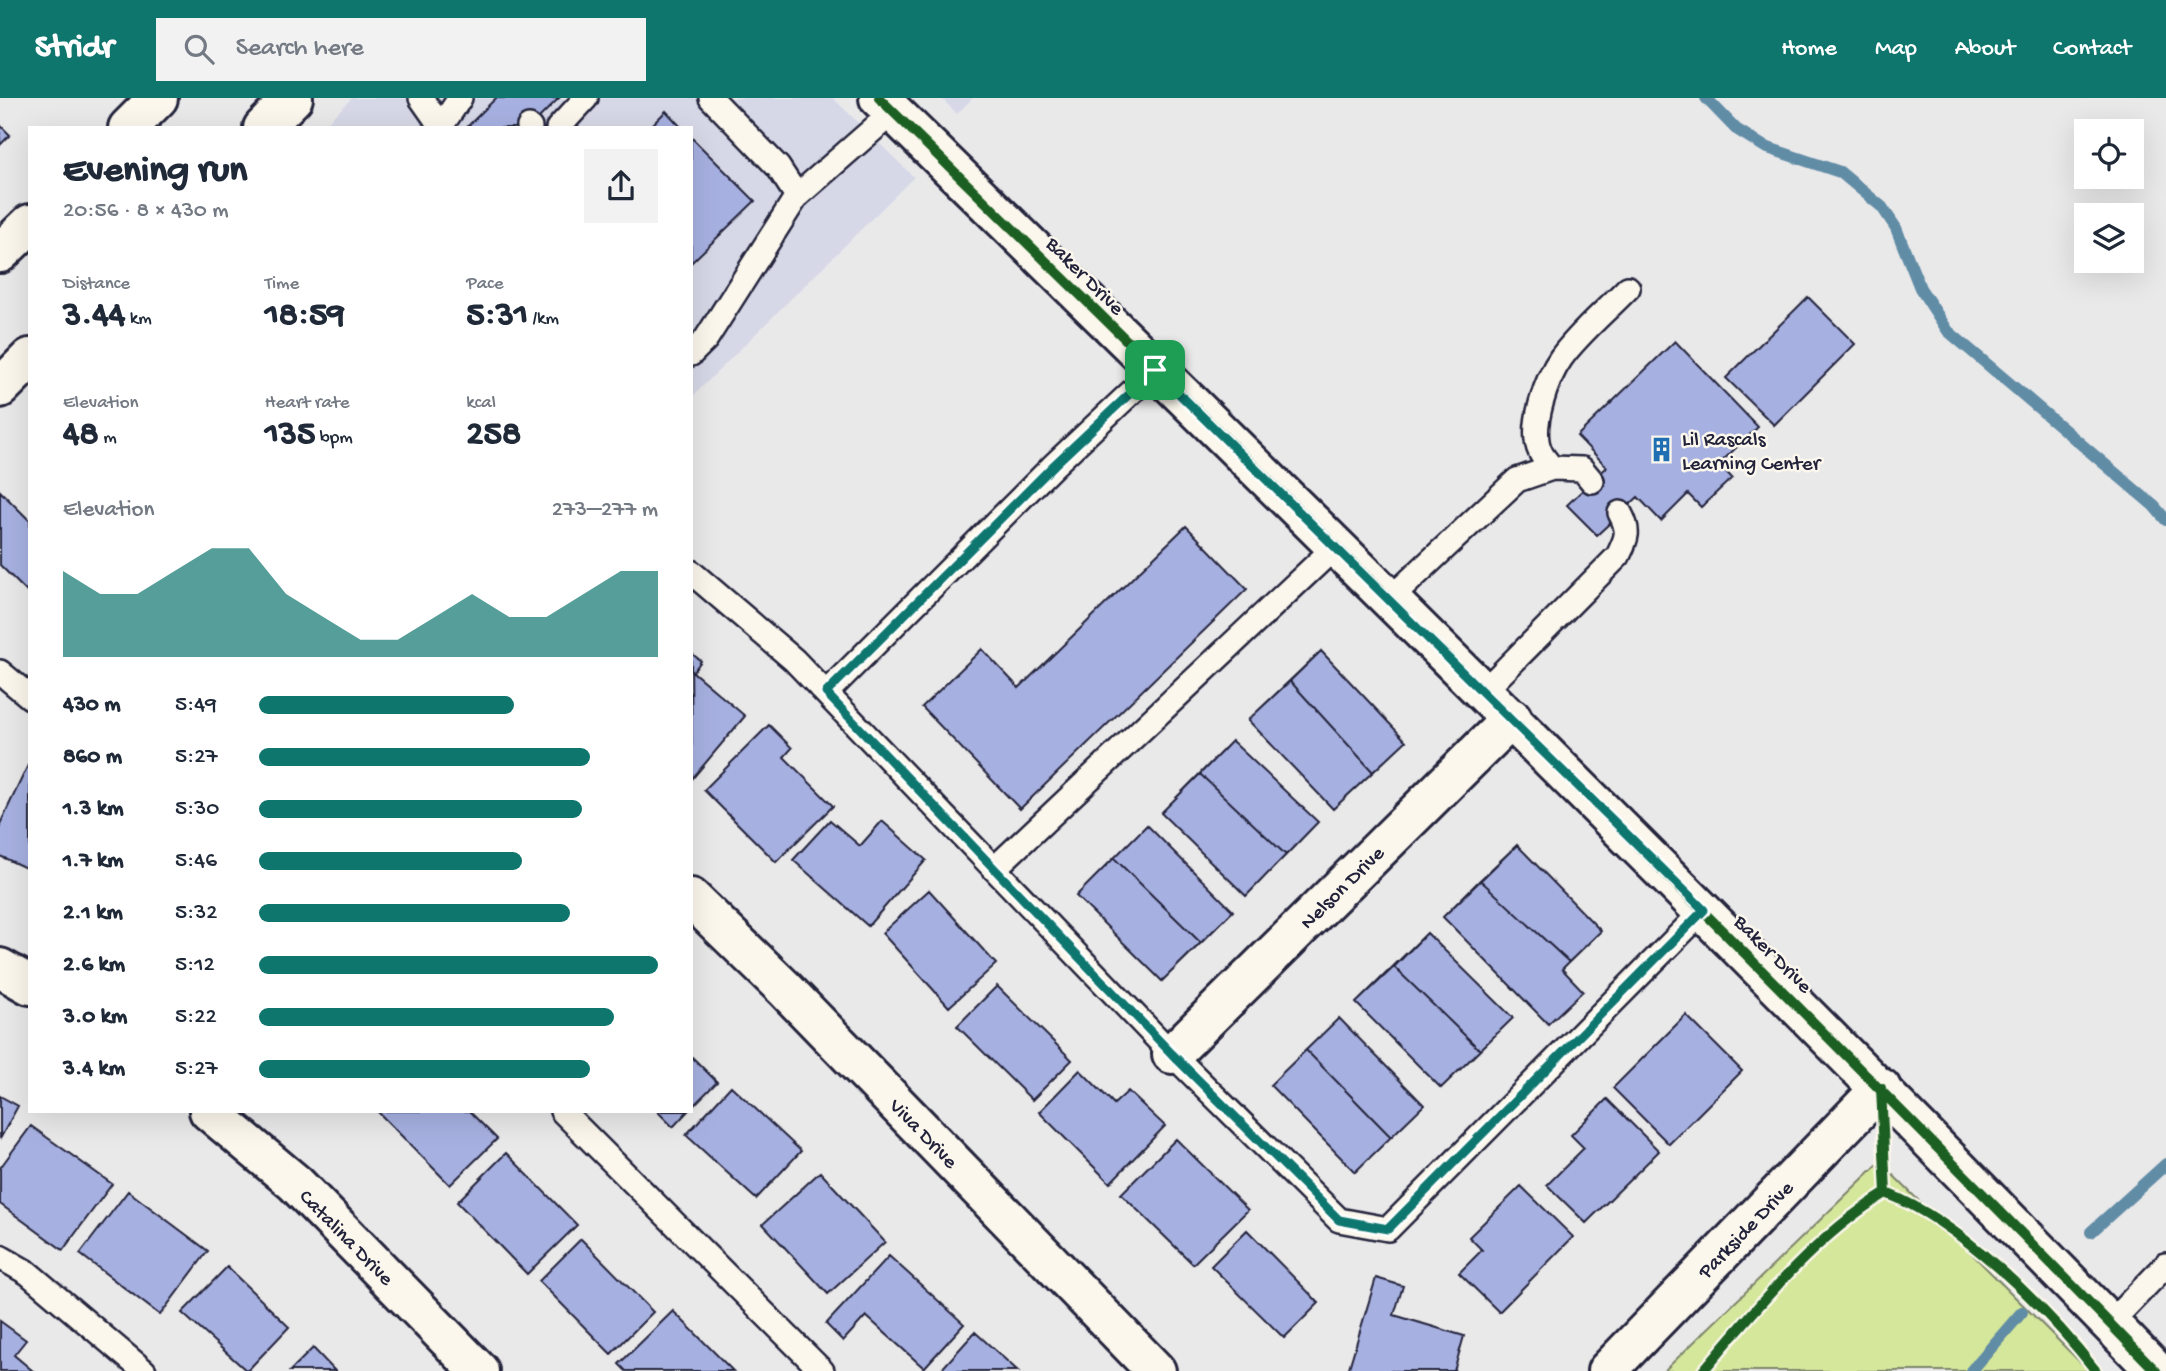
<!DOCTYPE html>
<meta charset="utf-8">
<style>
:root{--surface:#fff;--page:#f2f2f3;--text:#1f2937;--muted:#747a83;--accent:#0f766e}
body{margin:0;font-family:"Gochi Hand",sans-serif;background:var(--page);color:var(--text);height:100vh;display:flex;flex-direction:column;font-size:26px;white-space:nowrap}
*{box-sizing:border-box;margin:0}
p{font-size:23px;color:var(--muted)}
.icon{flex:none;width:38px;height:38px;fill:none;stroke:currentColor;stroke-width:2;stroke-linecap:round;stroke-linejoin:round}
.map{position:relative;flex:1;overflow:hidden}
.sheet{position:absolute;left:28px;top:28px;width:665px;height:987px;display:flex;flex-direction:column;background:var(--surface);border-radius:0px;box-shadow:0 7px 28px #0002}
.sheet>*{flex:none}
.controls{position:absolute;left:2074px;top:21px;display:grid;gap:14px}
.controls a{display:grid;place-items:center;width:70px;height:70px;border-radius:0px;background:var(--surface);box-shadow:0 7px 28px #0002;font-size:35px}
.pin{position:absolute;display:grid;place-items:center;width:60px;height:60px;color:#fff;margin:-30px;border-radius:14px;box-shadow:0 4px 10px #0006}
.round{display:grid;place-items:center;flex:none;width:74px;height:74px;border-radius:0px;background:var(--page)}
.headline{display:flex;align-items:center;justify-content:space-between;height:119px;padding:0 35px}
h1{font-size:38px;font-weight:700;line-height:52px}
.metrics{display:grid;grid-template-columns:repeat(3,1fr);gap:10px;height:119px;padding:7px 35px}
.metrics div{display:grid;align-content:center}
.metrics b{font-size:35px;font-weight:700}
.metrics small{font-size:19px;font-weight:400}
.metrics p{font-size:19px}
.chart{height:196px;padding:14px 35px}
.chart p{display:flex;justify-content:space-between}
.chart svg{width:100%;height:126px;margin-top:7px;fill:var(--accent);opacity:.7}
ul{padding:0 35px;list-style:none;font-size:23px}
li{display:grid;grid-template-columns:112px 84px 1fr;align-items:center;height:52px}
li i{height:18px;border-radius:9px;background:var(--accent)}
header{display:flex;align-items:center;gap:42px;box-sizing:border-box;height:98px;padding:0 35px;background:var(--accent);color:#fff}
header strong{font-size:33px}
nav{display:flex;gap:38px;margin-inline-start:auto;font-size:24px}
.search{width:490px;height:63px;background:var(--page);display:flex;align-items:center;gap:18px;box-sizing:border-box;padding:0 24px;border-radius:0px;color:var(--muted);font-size:26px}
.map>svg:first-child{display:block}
</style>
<header>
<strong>Stridr</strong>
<div class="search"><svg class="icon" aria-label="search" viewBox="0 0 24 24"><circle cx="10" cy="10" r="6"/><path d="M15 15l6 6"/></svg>Search here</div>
<nav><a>Home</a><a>Map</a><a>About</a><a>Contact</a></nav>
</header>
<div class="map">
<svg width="2166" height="1273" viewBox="0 0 2166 1273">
<rect width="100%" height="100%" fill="#eae9ea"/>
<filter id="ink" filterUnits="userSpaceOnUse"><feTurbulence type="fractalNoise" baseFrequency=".0143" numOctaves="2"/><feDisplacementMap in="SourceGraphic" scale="14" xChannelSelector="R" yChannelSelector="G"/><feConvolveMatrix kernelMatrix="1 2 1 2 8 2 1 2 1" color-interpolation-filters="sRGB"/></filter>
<g filter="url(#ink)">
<!-- built -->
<path fill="#d6d8e7" d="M352,0h481l81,79 -223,221v-270h-370z
M941,0h32l-16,16z"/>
<!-- green -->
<path fill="#d5e79b" stroke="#7c846b" stroke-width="2" d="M1880,1064l209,209h-425z"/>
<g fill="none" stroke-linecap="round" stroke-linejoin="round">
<!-- stream -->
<path stroke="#618ca5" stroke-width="12" d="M1706,0l30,31 29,18 75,25 42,35 14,21 24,60 28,43 206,175 12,14
M2091,1134l75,-68
M1971,1273l51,-59"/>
</g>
<!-- building -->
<path fill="#a7b1e1" stroke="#22223b" stroke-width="2" d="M496,0h63l-30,30h-59l-2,-2z
M666,13l16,17h-33z
M0,27l10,10 -10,10z
M691,39l64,64 -64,62z
M1808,199l47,47 -81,81 -48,-47z
M1675,243l83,86 -39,37 13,14 -31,29 -13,-13 -27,27 -23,-24 -41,38 -30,-30 40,-38 -30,-31z
M0,393l30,30v74l-30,-30z
M1186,428l61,63 -227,220 -98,-102 60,-58 37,39z
M1321,553l85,90 -73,68 -85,-89z
M1321,553l85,90 -33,31 -83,-91z
M691,555l10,8 -8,11 52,44 -53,63z
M1290,583l83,91 -40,37 -85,-89z
M769,627l23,23 -8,9 49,49 -57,56 -72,-72z
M1232,643l86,81 -72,74 -85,-83z
M1232,643l86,81 -32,33 -86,-81z
M28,667l2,1v104l-30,-14v-32z
M1200,676l86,81 -40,41 -85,-83z
M830,722l30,26 22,-25 44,39 -58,66 -75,-66z
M1147,727l86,86 -71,70 -86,-85z
M1147,727l86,86 -32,32 -87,-85z
M1517,747l84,86 -39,38 21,22 -35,33 -105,-107z
M1517,747l84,86 -32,31 -89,-82z
M1114,760l87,85 -39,38 -86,-85z
M1480,782l89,82 -7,7 21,22 -35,33 -105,-107z
M929,792l67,74 -47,43 -67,-74z
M1427,835l86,85 -72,70 -85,-85z
M1427,835l86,85 -33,32 -86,-83z
M1394,869l86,83 -39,38 -85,-85z
M997,888l75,74 -40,40 -75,-74z
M1686,917l56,56 -73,73 -56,-56z
M1339,920l85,87 -33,32 -85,-87z
M1306,952l85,87 -36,35 -85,-87z
M691,958l26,26 -26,26z
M1080,972l34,34 14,-13 37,35 -55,57 -71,-71z
M731,988l70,65 -45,48 -70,-64z
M0,998l18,10 -18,33z
M1607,1001l52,52 -73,72 -39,-38 37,-37 -13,-13z
M377,1013h92l28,28 -47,46z
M657,1013h31l-15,16z
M31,1028l81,58 -49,66 -63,-46v-36z
M1176,1041l72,71 -55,54 -72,-70z
M506,1055l71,72 -50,49 -70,-72z
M820,1074l65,70 -57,52 -65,-70z
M1521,1088l52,51 -74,75 -40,-39 23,-23 -13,-13z
M128,1093l80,60 -48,64 -80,-61z
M1247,1132l72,73 -35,35 -73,-72z
M581,1141l72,73 -42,42 -72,-73z
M889,1158l75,68 -40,44 -58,-52 -23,25 -17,-17z
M227,1169l62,60 -42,44 -65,-58z
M1376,1180l27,8 -9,29 70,21 -10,35h-106z
M673,1213l60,60h-107l-7,-7z
M0,1223l26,19 -12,15 19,16h-33z
M975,1234l43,39h-78z
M313,1250l22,23h-45z"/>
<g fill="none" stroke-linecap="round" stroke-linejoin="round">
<defs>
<path id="service" d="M421,0l21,30
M711,0l67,69 19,29 96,-84
M529,29l1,1
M440,30l20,-30
M558,30l28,-30
M691,256l15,-15 91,-143
M1552,370c-4,-5 -10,-11 -12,-17 -11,-24 7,-73 21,-93 18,-25 45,-47 67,-70
M691,474l103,88 378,394 167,166 49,9 316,-319
M1389,502l128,-120 35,-12 30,1 10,12
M0,574l30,25
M1484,593l134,-135c9,-18 12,-25 2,-43
M826,595l228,-228 101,-95
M995,770l340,-321
M562,1013l260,260
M0,1159l28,16 116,98
M2109,1226l57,-59"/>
<g id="minor">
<path id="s1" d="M691,800l93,90 372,383"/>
<path d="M0,870l30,17"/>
<path id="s2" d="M1172,956l340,-336"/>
<path id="s3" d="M209,1013l86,72 184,188"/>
</g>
<g id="tertiary">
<path d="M879,0c430,420 858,842 1277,1273"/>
<path id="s4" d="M1607,1273l274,-283"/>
</g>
<path id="secondary" d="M128,30l30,-30
M263,30l30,-30
M0,155l30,-29
M0,290l30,-30"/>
</defs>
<!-- service casing -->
<use href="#service" stroke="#22223b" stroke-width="28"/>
<!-- minor casing -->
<use href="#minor" stroke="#22223b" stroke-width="44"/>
<!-- tertiary casing -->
<use href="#tertiary" stroke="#22223b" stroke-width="44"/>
<!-- secondary casing -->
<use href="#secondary" stroke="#22223b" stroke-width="44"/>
<!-- service -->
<use href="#service" stroke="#fbf7ec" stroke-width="23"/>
<!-- minor -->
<use href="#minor" stroke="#fbf7ec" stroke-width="38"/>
<!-- tertiary -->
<use href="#tertiary" stroke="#fbf7ec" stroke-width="38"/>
<!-- secondary -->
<use href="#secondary" stroke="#fbf7ec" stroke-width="38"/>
<defs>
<path id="cycleway" d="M879,0c430,420 858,842 1277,1273
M1881,990l5,105
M1886,1095c74,29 161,115 210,178
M1703,1273c54,-64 112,-135 183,-178"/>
</defs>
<!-- cycleway casing -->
<use href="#cycleway" stroke="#fbf7ec" stroke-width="15"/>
<!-- cycleway -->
<use href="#cycleway" stroke="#1b5e20" stroke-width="10"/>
</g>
</g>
<g fill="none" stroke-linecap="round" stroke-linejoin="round" filter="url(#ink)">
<defs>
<path id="route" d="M1155,272l549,540 -316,319 -49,-9 -167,-166 -346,-361 228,-228z"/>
</defs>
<!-- route casing -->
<use href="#route" stroke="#fff" stroke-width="14"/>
<!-- route -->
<use href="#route" stroke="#0f766e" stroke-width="9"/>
</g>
<!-- icons -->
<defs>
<symbol id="building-bare" viewBox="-9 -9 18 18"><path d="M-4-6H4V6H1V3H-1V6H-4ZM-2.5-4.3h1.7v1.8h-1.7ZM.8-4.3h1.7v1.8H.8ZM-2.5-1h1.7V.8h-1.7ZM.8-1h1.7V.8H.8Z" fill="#1f6fb2" stroke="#fbf7ec" stroke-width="2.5" paint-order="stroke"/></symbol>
</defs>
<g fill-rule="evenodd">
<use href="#building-bare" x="1644" y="334" width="35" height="35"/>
</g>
<g text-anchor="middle" stroke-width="5" stroke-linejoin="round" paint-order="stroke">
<!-- street labels -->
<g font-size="21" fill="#22223b" stroke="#fbf7ec">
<text transform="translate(1086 177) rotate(45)" y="7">Baker Drive</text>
<text dy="7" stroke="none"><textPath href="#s2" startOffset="238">Nelson Drive</textPath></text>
<text transform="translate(1774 855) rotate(45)" y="7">Baker Drive</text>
<text dy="7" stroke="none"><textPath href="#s1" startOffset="331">Viva Drive</textPath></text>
<text dy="7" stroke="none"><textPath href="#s4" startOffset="198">Parkside Drive</textPath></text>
<text dy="7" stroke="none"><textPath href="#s3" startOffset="187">Catalina Drive</textPath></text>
</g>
<!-- poi labels -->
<g font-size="21" fill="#22223b" stroke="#fbf7ec" text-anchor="start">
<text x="1682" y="347">Lil Rascals<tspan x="1682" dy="24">Learning Center</tspan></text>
</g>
</g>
</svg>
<div class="controls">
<a><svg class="icon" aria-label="locate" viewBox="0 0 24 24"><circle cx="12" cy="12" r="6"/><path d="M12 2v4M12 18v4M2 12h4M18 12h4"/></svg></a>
<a><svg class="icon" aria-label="layers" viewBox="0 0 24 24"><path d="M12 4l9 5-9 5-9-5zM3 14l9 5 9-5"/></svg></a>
</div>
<div class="pin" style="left:1155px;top:272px;background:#1e9e55"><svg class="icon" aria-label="arrive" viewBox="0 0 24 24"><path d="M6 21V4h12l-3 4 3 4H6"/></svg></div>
<section class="sheet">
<div class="headline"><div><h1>Evening run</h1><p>20:56 · 8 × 430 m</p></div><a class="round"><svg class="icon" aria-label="share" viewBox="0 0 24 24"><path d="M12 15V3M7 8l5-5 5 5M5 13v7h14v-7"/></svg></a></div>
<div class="metrics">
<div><p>Distance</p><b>3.44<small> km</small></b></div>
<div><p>Time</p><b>18:59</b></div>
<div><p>Pace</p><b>5:31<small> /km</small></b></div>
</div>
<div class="metrics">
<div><p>Elevation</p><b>48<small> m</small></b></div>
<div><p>Heart rate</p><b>135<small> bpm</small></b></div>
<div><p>kcal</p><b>258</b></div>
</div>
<div class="chart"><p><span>Elevation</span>273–277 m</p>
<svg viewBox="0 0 160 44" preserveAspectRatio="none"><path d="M0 44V14L10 22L20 22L30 14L40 6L50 6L60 22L70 30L80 38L90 38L100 30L110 22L120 30L130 30L140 22L150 14L160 14V44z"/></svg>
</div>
<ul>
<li><b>430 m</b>5:49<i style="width:64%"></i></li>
<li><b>860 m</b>5:27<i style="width:83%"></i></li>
<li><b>1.3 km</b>5:30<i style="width:81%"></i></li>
<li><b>1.7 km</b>5:46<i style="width:66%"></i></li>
<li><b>2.1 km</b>5:32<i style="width:78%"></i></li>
<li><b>2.6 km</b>5:12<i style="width:100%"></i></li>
<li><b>3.0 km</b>5:22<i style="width:89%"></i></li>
<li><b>3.4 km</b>5:27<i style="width:83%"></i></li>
</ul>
</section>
</div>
